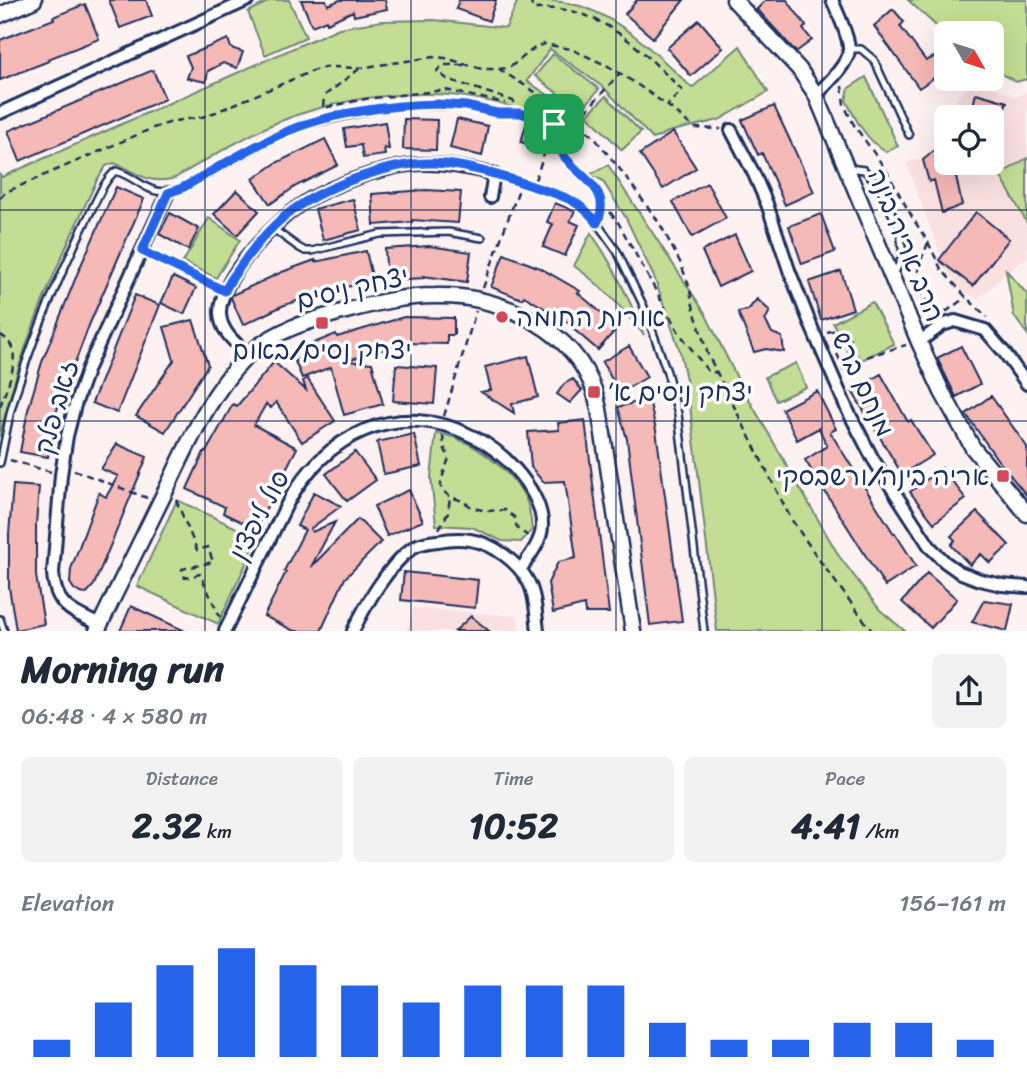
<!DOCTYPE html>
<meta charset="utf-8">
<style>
:root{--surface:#fff;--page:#f2f2f3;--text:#1f2937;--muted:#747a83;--accent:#2563eb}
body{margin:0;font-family:Sriracha,"Playpen Sans Hebrew",sans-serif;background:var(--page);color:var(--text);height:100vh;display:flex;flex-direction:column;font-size:26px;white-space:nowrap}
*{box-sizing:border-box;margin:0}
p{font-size:23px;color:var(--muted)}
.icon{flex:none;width:38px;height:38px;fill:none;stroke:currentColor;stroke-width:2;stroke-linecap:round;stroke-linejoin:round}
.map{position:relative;height:631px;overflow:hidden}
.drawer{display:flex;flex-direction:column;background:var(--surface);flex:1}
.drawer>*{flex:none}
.needle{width:46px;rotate:129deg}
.tools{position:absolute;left:934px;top:21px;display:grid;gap:14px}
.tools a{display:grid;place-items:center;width:70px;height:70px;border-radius:10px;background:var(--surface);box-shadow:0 7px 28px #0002;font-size:35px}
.pin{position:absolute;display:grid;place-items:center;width:60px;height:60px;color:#fff;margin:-30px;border-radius:14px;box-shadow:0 4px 10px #0006}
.round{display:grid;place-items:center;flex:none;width:74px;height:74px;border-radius:10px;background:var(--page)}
.head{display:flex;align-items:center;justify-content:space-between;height:119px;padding:0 21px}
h1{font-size:38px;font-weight:700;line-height:52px}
.figures{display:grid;grid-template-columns:repeat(3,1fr);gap:10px;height:119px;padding:7px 21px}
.figures div{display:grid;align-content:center;border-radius:10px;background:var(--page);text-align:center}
.figures b{font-size:35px;font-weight:700}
.figures small{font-size:19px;font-weight:400}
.figures p{font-size:19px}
.chart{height:196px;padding:14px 21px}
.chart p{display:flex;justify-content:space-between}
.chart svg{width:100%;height:126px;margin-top:7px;stroke:var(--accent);stroke-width:6}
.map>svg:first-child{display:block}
</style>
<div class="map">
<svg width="1027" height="631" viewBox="0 0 1027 631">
<rect width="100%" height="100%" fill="#fdf1f1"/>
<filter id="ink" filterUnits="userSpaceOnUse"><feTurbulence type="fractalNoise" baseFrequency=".0143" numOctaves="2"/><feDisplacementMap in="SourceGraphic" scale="14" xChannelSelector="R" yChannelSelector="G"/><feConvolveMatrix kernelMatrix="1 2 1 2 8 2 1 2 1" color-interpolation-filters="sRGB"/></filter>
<g filter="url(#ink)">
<!-- built -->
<path fill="#fbe0e0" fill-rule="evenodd" d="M976,79l39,18 12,-5v167l-9,5 -40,35 -18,-10 -15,-23 -39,-103 16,-5 13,-12 6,-18v-13zM947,117h45v46h-45z
M413,608l105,8 1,15h-113z"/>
<!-- green -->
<path fill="#c3dd94" stroke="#6f8679" stroke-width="2" d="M271,0h18l17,37 -41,18 -17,-43z
M518,0c14,0 29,0 44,2 51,7 94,51 130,86l48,-42 28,46 -49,28 -51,12 -15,7 -49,-51 -54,-39 -23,32 30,20 -13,15c-36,-11 -76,-22 -115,-22 -50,-1 -104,9 -151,28 -36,15 -70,37 -103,56 -27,8 -38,-6 -61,-15l-8,3 -9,14c-39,82 -78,168 -97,257v-262l2,2 337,-149 43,-7 52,-1 72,8z
M908,0h119v79l-11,3 -24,-13v-36h-45v3z
M553,54l46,35 -18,22 -46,-35z
M866,77l32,69 -12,6c-19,-11 -31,-33 -40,-52l3,-12z
M606,96l35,36 -19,18 -35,-35z
M1027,158v65l-27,-48z
M608,165l97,148 35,71 99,172 41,54 25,21h-188l-29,-242 -8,-38 -26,-74 -28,-59 -24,-38 -13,-5z
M209,218l31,22 -24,38 -33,-16z
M591,233c23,32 38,66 53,102 -23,-28 -40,-48 -70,-69z
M1006,270l21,24v40l-13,-18z
M872,302l22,42 -40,20 -21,-41z
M796,363l10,24 -30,14 -11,-24z
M436,433c7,2 15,3 22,6 24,9 56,36 67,58 5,10 6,22 7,33l-11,12 -19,-1 -30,-14 -36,-2 -5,-48z
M177,500l81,38 -40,86 -81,-38z"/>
<!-- building -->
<path fill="#f5b9b7" stroke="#1b2f5e" stroke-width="2" d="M109,0h37l6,16 -32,12z
M301,0h25l2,5 12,-5h45l2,9 -33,7 -1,-5 -26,12 -1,-3 -14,6z
M459,0h37l-7,21 -33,-12z
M637,0h47l-31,38 -28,-24z
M766,0h21l19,26 -3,3 9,11 -16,12 -39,-43z
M85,4l14,35 -51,20 1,2 -49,19v-40l54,-21 -1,-2z
M893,9l11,13 -4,4 26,35 10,-5 8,15 -25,17 -45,-62z
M699,20l24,28 -32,28 -24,-28z
M228,39l3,9 12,4 -6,16 -14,-5 -15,8 -2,11 -19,-4 4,-11 -5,-11z
M153,70l12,29 -145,62 -12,-30z
M976,93l31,9 -7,15h-37l10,-11z
M774,106l40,86 -29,13 -23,-52 -4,2 -16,-35z
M404,119l33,1 -1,30 -33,-1z
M457,119l31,7 -6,30 -32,-8z
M527,121l17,5 -6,22 -17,-6z
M385,122l4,27 -5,-1 1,7 -22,3 -2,-13 -14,2 -3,-18z
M673,132l23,36 -33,21 -23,-35z
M325,139l13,26 -42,21 -26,18 -17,-25 23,-16z
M947,140v23h6l9,42 -20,8 -8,-33 -5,2 -6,-22z
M707,183l19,35 -34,19 -19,-35z
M116,187l28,12 -54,124 -17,45 -3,-1 -15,50 -7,40 -28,-5 8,-42 14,-48 36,-90z
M237,190l22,21 -22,24 -23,-21z
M426,190l35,2 -3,31 -46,-3v2l-38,3 -2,-31z
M353,199l8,31 -38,10 -8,-31z
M555,203l20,8 -5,10 9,4 -14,31 -22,-9 10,-23 -6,-2z
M976,212l33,27 -36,47 -34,-26z
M170,213l29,16 -11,21 -29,-16z
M821,214l14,38 -33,12 -13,-38z
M735,235l16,36 -33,16 -16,-36z
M429,246l42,6 -4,30 -44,-6 1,2 -37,2 -2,-31z
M366,251l7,30 -35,8v-2l-56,19 -39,19 -12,-27 1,-3 50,-23 33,-12v2z
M504,254l36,14 40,23 -2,2 40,34 -20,23 -26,-22 2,-2 -50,-30 -2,3 -31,-12z
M841,271l12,38 -32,11 -12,-38z
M173,277l23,11 -12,26 -23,-11z
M135,295l25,10 -43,108 -25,-10z
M757,299l13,12 -5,9 7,13 10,4 2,15 -18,-3 -12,3 -16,-40 10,-2z
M404,317l50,1v17h-7v9l-41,-1 -61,18 27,2 11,41 -39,11 -13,-48 -29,11 -11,-26 45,-18 1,3z
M193,320l15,45 -43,67 -29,-16 38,-56 -10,-33z
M629,346l18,31 -27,16 -18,-31z
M961,346l19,38 -24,13 -19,-39z
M528,356l10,41 -26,7 2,9 -33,-21 10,-2 -6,-23z
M274,362l32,28 -3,-9 4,-3 28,43 -33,21 -26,-40 -5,6 -5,-4 -12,21 43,23 -24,46 -17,35 -33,-16 2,-6 -38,-18 17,-37h2l27,-48 4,2z
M396,365l41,3 -3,36 -41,-3z
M881,374l27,48 3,-2 22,35 -31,19 -50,-83z
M573,379l9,11 -12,13 -13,-9 7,-10z
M817,391l19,38 -6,3 64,102 1,-1 21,33 -31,20 -80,-126 22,-14 -8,-18 -22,12 -15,-31z
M991,396l36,51v49l-30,-37 -31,-45z
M649,399l7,31 26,191 -32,4 -23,-186 -9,-32z
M585,420l24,193h-24l-1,-8 -31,8 -5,-30 10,-21 18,-4 -11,-77 -22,1 -12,-15 -3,-35 31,-2 -1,-7z
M414,434l7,32 -37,8 -7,-32z
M117,444l30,13 -53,128 -8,9 -6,-1 -6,-4 -4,-6 1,-14 28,-76 7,4 12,-21 -17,-7z
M355,452l21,28 -29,21 -21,-27z
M942,468l24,31 -32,24 -24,-31z
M13,485l26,2 -3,37v52l8,48 -28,6 -7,-43v-53z
M409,490l14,31 -36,15 -13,-30z
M314,492l27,14 -31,23 2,3 23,-10 -24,45 47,-48 23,23 -36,36 -24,53h-27l-30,-15 22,-44 -2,-1 21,-41 -8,-4z
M977,512l32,33 -19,18 -9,-9 -11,11 -19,-20 4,-5 -4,-4z
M404,572l74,8 -3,28 -74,-8z
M927,573l30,26 -26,29 -29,-26z
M984,600l29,4 -6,27 -35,-9z
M131,606l54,25h-65z
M471,616l18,15h-34z"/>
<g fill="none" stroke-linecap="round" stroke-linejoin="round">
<defs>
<path id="service" d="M849,49h12l13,11 35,75
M849,168l15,2 14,14 22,47 3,24 -9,20
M495,175l67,20 16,8 13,12 26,36 27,56 23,65 11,42 26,217
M272,228l26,19 7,4h7l68,-17 68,-2 34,6
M0,463c4,-18 7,-36 11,-53 18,-65 46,-128 75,-189 8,-14 17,-41 30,-50 28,9 32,29 66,17l98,-54 23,-9 71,-15 36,-5 56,1 31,7h23l34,11c2,10 4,24 10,32 17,23 49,33 33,67
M0,619l4,12"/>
<path id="minor" d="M816,95c10,-10 33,-31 33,-46 0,-12 -12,-38 -17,-49
M0,113l248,-113
M731,130l23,44 13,30 22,66 23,58 35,81 26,50 57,88 15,15 14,10 21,8 22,5 25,2
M919,342l23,-17 13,-4 30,9 19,22 23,32
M248,354c-13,-11 -29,-24 -28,-43 2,-37 61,-97 93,-114 23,-12 49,-22 75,-28 39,-10 69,-3 106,5l-4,23
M100,625c-27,-13 -45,-18 -47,-52l8,-98 6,-39 8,-31 13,-37 80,-175
M225,631l61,-125c37,-71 112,-109 188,-69 16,8 30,19 42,33 13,15 27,36 26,57 -1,16 -14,31 -22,43
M353,631c13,-27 35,-65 59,-83 7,-5 17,-6 26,-7 10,-2 21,-3 32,-1 23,3 49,23 59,43 7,14 7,33 9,48"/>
<path id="tertiary" d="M734,0l65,69 17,26 103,247 23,50 31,56 54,66
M0,15l34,-15
M97,631c23,-48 47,-96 70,-143 22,-46 43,-95 79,-131 27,-27 65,-37 100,-46 30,-8 58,-15 89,-15 59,-2 129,28 155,84 6,13 9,27 11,41l32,210"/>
</defs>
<!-- service casing -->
<use href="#service" stroke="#1b2f5e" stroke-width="10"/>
<!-- minor casing -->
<use href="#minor" stroke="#1b2f5e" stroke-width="16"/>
<!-- tertiary casing -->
<use href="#tertiary" stroke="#1b2f5e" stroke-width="19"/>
<!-- path -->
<path stroke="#1b2f5e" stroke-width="2.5" stroke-dasharray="7 5" stroke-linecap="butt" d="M530,0l3,9c11,0 23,-1 33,1 48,9 83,48 116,80l-14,15
M464,65h-22l-5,6 10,8 66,22 3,3
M359,69l-35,27 -1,12 42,-9 80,-9 60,13
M499,69l66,42 28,25 30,37 37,51 20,38 9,24 5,24 14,45 83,164 29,42 52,70
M842,86l2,19 10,20 32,45 26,47 16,25 13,27 25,28 21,20
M577,121l42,-47
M535,180l14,-40
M0,198l6,-6 147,-64 22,-7 27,-4 14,-5 101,-43 13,-2 28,1 75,-11 12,1 37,11h17l10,-1 27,-21 8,-3 27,5 37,17 27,17 33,23 26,22 27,1
M610,212l9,12 59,107 29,39 10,3
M928,243l-9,22 -2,14 4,14 11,14 15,4 19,-14
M152,255l63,31
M483,288l36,-99
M827,332l17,-4 15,31 47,-14
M0,335c27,13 7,50 0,72
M837,354l7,14 -2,2
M444,416l32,-105
M443,436l1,11 5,11 -8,23v8l9,8 13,4 10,7 14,3 18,-1 9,7 3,11 11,8
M10,460l41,12
M74,470l73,28
M176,500l21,50 11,-3 5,15 -31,7 3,9 15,-4 20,43
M439,529l9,-16 2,-16"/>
<!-- service -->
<use href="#service" stroke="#fff" stroke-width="5"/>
<!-- minor -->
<use href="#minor" stroke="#fff" stroke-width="10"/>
<!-- tertiary -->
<use href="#tertiary" stroke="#fff" stroke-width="14"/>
</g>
</g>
<g fill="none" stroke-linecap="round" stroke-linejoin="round" filter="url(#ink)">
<defs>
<path id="route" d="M438,104l28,2 31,7h23l34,11c2,10 4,24 10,32 17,23 49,33 33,67 -19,-26 -40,-28 -68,-38 -30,-10 -62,-20 -94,-22 -44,-2 -116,25 -150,53 -16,13 -31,31 -43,48 -6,9 -13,17 -17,27l-83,-40 26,-58 14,-5c32,-18 65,-39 99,-54 45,-21 108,-29 157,-30z"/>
</defs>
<!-- route casing -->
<use href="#route" stroke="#fff" stroke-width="14"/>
<!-- route -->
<use href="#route" stroke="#2563eb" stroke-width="9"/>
</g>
<!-- grid -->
<path fill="none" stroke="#1b2f5e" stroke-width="2" stroke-opacity="0.55" d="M205,0v631M411,0v631M616,0v631M822,0v631M0,210h1027M0,421h1027"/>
<!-- markers -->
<g fill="#d1495b" stroke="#fff" stroke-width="2.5">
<circle cx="502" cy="317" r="7"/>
<rect x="315" y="316" width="14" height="14" rx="3.5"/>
<rect x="587" y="385" width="14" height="14" rx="3.5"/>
<rect x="996" y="469" width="14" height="14" rx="3.5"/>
</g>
<g text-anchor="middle" stroke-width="7" stroke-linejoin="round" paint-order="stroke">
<!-- street labels -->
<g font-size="26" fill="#1b2f5e" stroke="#fff">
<text transform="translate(906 245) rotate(68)" y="9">הרב אריה בינה</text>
<text transform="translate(352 288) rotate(-13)" y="9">יצחק ניסים</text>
<text transform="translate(863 384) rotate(65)" y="9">מנחם ברש</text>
<text transform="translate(56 407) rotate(-74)" y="9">זאב פלק</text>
<text transform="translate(259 515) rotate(-62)" y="9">סול ליפצין</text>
</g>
<!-- poi labels -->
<g font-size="26" fill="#1b2f5e" stroke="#fff" text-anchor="start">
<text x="516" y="326">אורות החומה</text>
<text x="322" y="359" text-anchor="middle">יצחק נסים/באום</text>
<text x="608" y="401">יצחק ניסים א׳</text>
<text x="989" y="485" text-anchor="end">אריה בינה/ורשבסקי</text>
</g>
</g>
</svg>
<div class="tools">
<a><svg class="needle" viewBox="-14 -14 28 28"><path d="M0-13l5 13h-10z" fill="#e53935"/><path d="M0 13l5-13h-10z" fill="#747a83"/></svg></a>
<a><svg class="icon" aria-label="locate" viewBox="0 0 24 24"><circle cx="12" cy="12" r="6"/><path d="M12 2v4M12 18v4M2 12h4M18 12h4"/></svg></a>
</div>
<div class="pin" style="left:554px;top:124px;background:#1e9e55"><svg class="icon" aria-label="arrive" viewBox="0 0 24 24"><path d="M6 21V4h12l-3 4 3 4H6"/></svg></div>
</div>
<section class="drawer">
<div class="head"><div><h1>Morning run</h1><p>06:48 · 4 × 580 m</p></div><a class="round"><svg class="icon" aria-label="share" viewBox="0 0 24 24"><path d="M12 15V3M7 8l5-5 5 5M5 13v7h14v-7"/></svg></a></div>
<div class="figures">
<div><p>Distance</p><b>2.32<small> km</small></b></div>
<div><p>Time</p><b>10:52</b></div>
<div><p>Pace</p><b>4:41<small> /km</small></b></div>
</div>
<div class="chart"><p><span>Elevation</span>156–161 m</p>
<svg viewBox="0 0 160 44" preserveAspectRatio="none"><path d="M5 44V38M15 44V25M25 44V12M35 44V6M45 44V12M55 44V19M65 44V25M75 44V19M85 44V19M95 44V19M105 44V32M115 44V38M125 44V38M135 44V32M145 44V32M155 44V38"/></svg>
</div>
</section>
